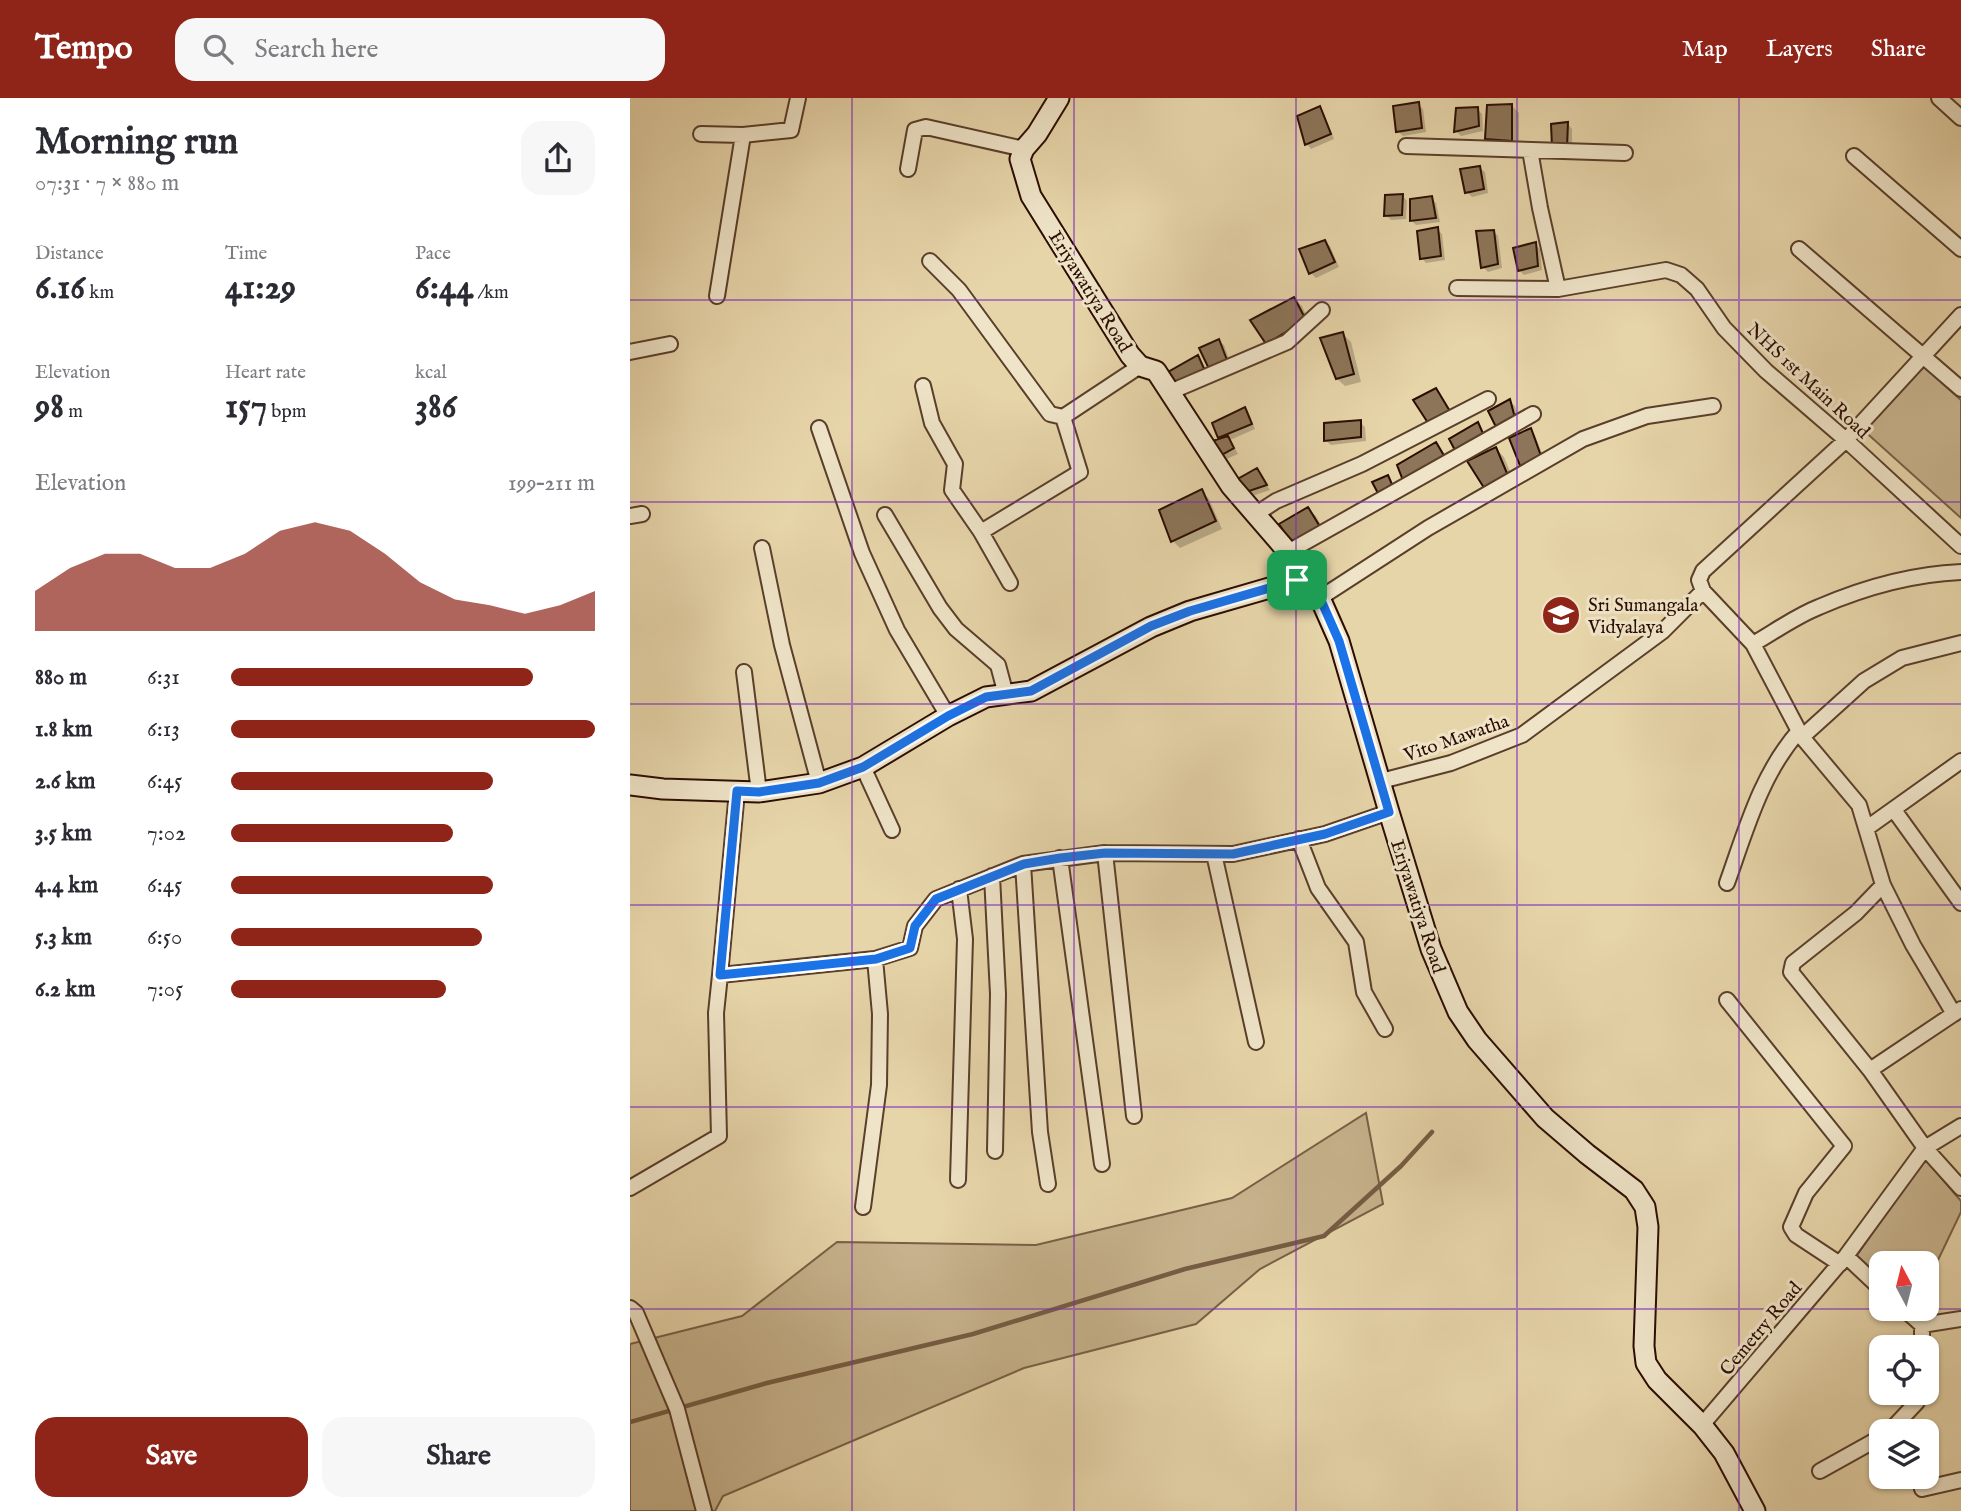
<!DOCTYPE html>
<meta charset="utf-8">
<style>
:root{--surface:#fff;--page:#f7f7f7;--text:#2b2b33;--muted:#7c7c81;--accent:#8f2418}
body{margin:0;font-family:"IM FELL English",serif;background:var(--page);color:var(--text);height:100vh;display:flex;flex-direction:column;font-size:26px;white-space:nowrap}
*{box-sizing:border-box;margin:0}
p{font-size:23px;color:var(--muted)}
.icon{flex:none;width:38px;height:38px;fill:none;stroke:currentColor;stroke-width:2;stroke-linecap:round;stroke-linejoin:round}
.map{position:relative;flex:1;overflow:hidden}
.sheet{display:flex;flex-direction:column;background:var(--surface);width:630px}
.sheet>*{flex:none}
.needle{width:46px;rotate:353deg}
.controls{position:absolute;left:1239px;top:1153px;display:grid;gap:14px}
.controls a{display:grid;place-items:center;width:70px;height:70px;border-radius:14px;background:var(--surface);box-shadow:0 2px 5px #0004;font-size:35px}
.pin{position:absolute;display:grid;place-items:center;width:60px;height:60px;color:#fff;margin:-30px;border-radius:14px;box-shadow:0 4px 10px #0006}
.round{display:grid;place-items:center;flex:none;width:74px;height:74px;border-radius:21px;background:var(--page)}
.head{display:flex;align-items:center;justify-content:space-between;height:119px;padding:0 35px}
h1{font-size:38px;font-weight:700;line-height:52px}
.stats{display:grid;grid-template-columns:repeat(3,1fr);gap:10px;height:119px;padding:7px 35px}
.stats div{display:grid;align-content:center}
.stats b{font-size:35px;font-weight:700}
.stats small{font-size:19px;font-weight:400}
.stats p{font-size:19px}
.chart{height:196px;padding:14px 35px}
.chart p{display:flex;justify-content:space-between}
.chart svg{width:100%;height:126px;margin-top:7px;fill:var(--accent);opacity:.7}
.action{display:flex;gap:14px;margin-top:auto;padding:14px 35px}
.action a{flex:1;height:80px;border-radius:21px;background:var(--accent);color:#fff;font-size:28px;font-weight:700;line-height:80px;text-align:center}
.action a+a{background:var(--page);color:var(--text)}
ul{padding:0 35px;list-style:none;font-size:23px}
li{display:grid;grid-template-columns:112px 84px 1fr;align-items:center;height:52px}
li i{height:18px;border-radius:9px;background:var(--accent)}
header{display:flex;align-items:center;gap:42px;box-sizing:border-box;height:98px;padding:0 35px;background:var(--accent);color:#fff}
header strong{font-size:33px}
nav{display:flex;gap:38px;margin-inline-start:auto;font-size:24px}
.search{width:490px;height:63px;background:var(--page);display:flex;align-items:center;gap:18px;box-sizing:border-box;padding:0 24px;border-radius:21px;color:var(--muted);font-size:26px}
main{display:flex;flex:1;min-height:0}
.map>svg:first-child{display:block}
</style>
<header>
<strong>Tempo</strong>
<div class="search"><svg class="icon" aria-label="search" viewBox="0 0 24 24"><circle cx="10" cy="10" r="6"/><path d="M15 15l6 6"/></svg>Search here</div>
<nav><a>Map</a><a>Layers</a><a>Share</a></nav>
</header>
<main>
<section class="sheet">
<div class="head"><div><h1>Morning run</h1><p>07:31 · 7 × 880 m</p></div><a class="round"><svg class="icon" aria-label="share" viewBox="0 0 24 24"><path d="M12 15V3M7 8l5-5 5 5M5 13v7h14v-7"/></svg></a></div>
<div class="stats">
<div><p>Distance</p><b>6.16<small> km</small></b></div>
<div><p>Time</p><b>41:29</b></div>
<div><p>Pace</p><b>6:44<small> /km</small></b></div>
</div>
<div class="stats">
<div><p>Elevation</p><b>98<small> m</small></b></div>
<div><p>Heart rate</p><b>157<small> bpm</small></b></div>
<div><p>kcal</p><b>386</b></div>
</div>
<div class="chart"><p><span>Elevation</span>199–211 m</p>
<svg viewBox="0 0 160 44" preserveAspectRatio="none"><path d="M0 44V30L10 22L20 17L30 17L40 22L50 22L60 17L70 9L80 6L90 9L100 17L110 27L120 33L130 35L140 38L150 35L160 30V44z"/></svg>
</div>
<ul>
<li><b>880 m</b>6:31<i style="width:83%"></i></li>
<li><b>1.8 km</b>6:13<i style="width:100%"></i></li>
<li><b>2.6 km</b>6:45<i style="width:72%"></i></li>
<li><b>3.5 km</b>7:02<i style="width:61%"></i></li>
<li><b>4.4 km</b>6:45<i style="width:72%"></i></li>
<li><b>5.3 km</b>6:50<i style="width:69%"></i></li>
<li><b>6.2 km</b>7:05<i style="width:59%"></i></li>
</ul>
<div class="action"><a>Save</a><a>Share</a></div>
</section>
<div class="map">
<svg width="1331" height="1413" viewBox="0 0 1331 1413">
<rect width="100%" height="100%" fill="#e7d5aa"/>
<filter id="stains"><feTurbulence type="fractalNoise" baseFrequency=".00286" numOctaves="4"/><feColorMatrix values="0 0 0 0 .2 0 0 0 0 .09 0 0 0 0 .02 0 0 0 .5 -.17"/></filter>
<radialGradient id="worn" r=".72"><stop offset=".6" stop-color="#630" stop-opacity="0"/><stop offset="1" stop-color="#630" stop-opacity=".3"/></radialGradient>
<!-- green -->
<path fill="#c7b38d" stroke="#786046" stroke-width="2" d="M1291,266l40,36v118l-100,-90z
M736,1015l17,91 -123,65 -64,55 -172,44 -301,128 -8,15h-85v-167l112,-28 95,-74 199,3 196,-47z
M1295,1061l36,42v11l-34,71v-19h-46v16l-26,-22z"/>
<!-- shadow -->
<path fill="#0003" d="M788,6l5,5 3,23 -23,4 -5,-5z
M881,7l8,8v35l-24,-1 -8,-8z
M689,10l5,5 10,26 -23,10 -4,-5z
M847,11l5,5 1,17 -22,5 -5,-5z
M938,26l4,5v23l-18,-6z
M850,70l5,4 3,21 -16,4 -5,-5z
M773,98l4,5 -1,18 -15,1 -5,-5z
M801,100l5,5 4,19 -24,3 -5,-5z
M807,131l5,5 3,26 -19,3 -4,-5z
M863,133l5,5 4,32 -14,4 -5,-5z
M695,144l5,4 9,21 -23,11 -5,-5z
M905,146l5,5 2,21 -18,5 -5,-5z
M664,201l8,7 10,22 -45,15z
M713,236l8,8 10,40 -16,4 -8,-7z
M589,243l5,4 7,20 -15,10z
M880,303l5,5 4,18 -15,10z
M615,311l4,5 6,15 -25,11 8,14 -16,7 -5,-4 5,-17 -8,-16z
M730,324l5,5 1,14 -35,4 -5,-4z
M901,332l4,5 10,26 -33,-22z
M866,351l8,8 12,29 -21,12 -8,-8z
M627,373l13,19 -21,7 -5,-5z
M571,393l8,8 13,30 -42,19 -7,-7z
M678,411l8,7 12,22 -26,15 -8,-8z"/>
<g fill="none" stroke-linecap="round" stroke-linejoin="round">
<!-- stream -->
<path stroke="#755c43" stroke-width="4.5" d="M0,1324l137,-39 206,-49 212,-65 139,-33 77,-70 31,-34"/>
</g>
<!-- building -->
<path fill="#8c7558" stroke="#2a0c00" stroke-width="2" d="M789,4l3,26 -26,4 -3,-26z
M882,6v37l-27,-2 2,-34z
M690,8l11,28 -26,11 -8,-29z
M848,9l1,19 -25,6 2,-24z
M938,24l-1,26 -15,-1 -1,-23z
M850,68l4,23 -19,4 -5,-24z
M773,96l-1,21 -18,1 1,-21z
M802,98l4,22 -26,3v-22z
M808,129l3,29 -21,3 -3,-28z
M864,132l4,34 -17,4 -5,-37z
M695,142l10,22 -26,12 -10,-25z
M906,144l2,24 -20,5 -5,-23z
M664,199l12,23 -40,24 -16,-24z
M713,234l11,42 -18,5 -16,-41z
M589,241l8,21 -17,11 -11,-23z
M568,257l8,18 -33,14 -5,-15z
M806,290l15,25 -21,13 -17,-26z
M880,301l5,19 -17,13 -10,-20z
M615,309l7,17 -34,14 -6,-15z
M731,322v17l-37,4v-18z
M848,324l7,16 -28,16 -8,-15z
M901,330l10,28 -20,12 -12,-30z
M598,338l6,12 -18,10 -7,-16z
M806,344l10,17 -42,24 -7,-18z
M866,349l13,31 -23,13 -19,-30z
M627,370l10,17 -24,8 -7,-13z
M758,377l6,14 -14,8 -8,-15z
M572,391l14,32 -45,21 -12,-32z
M678,409l14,23 -29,16 -14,-22z"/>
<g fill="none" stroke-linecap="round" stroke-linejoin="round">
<defs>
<path id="street" d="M1309,0l22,20
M71,36l42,1 48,-5 7,-32
M776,48l219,7
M900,52l10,58 18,81
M1224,58l107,93
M278,71l7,-39 11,-3 98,22
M1169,151l162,140
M300,163l29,29 91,124 13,3
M827,190l101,1 108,-19 15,5 16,14 27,39 42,43 80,69 115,106
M87,198l26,-161
M1331,217l-115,125 -143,131 -4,9 4,11 50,53 49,93 57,68 24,80 -27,28 -63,50 -2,9 79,98 55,78 36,40
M0,254l40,-8
M293,288l9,37 23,41 -3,26 29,42 29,51
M540,294l117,-50 35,-32
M189,330l43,125 35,77 51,86
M626,416l20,-13 86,-37 126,-65
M255,417l55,93 16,21 42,36 8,30
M0,418l12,-2
M351,434l99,-60 -17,-55 77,-51
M132,450l20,97 37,138
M658,454l245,-138
M690,500l108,-70 155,-89 64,-23 66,-10
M1123,546c21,-12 43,-28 66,-37 44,-19 95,-33 142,-35
M114,574l15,120
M1172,639l62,-56 38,-23 59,-15
M233,669l29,63
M751,683l70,-18 71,-28 141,-104 40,-40
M1264,712l67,93
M1237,730l94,-67
M669,741l19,49 38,54 8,50 21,37
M475,755l29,263
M584,756l42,188
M430,760l42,306
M393,766l17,268 8,52
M362,778l6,118 -3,157
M1097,785c19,-53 34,-109 72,-152
M1253,787l30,60 41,69
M90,877l17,-184
M1097,902l117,146 -38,47 -15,34 5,8 44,29
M1240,972l91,-61
M328,1082l7,-241 -6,-50
M0,1090l89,-52 -3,-123 4,-38 155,-16 35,-11 5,-22 21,-27 87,-35 82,-11 128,1 92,-20 64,-22
M233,1109l16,-122 1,-71 -5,-55
M1216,1158l35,33
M0,1210l6,5 41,96 27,102
M1274,1211l18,16 39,-6
M1292,1227v23
M1072,1327l144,-169 79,-108 36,-22
M1259,1334l28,-30 2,-9
M1190,1373l61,-34
M1292,1391l39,-9"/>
<path id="secondary" d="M429,0l-22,36 -13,15 -4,10 11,37 99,159 10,11 16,5 75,115 57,66 9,28 23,18 19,43 50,171 42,137 27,63 19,28 68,78 42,36 47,36 11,17 3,20 -4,119 2,17 11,17 45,45 22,28 31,58
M0,687l33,4 96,3 60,-9 44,-16 85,-51 38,-19 45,-6 120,-64 39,-16 107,-31"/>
</defs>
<!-- street casing -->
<use href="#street" stroke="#593e2a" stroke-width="18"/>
<!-- secondary casing -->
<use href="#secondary" stroke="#2a0c00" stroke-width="23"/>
<!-- street -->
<use href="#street" stroke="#efe4c8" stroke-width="14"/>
<!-- secondary -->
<use href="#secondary" stroke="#efe4c8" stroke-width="19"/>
</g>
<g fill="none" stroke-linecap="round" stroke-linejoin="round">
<defs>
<path id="route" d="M667,482l23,18 19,43 50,171 -64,22 -92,20 -128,-1 -45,5 -36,6 -88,35 -21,27 -5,22 -34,11 -156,16 17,-184 22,1 60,-9 44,-16 85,-51 38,-19 45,-6 120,-65 39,-15z"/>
</defs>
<!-- route casing -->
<use href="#route" stroke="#fff" stroke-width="14"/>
<!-- route -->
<use href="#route" stroke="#1a73e8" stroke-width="9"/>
</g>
<!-- grid -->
<path fill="none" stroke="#7b2cbf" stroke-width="2" stroke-opacity="0.55" d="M222,0v1413M444,0v1413M666,0v1413M887,0v1413M1109,0v1413M0,202h1331M0,404h1331M0,606h1331M0,807h1331M0,1009h1331M0,1211h1331"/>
<!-- icons -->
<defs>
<symbol id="school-disc" viewBox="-11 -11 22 22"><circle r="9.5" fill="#8f2418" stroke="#efe4c8"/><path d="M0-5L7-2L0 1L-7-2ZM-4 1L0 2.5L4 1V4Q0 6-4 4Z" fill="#fff"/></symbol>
</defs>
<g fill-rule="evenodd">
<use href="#school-disc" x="909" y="495" width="44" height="44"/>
</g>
<g text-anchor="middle" stroke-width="6" stroke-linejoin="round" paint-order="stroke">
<!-- street labels -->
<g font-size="19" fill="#2a0c00" stroke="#efe4c8">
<text transform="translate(461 193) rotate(58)" y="7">Eriyawatiya Road</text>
<text transform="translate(1179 282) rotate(43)" y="7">NHS 1st Main Road</text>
<text transform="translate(826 639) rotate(-19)" y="7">Vito Mawatha</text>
<text transform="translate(789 808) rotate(72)" y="7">Eriyawatiya Road</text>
<text transform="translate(1130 1230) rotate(-50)" y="7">Cemetry Road</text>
</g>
<!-- poi labels -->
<g font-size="19" fill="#2a0c00" stroke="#efe4c8" text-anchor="start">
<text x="958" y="513">Sri Sumangala<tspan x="958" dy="22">Vidyalaya</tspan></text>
</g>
</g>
<rect width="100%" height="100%" filter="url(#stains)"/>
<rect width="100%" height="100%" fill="url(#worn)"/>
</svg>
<div class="controls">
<a><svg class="needle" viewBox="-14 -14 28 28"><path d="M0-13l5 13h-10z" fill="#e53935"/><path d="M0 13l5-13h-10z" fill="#7c7c81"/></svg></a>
<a><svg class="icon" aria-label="locate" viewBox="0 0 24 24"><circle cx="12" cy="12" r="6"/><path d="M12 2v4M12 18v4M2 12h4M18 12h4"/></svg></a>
<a><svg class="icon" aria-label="layers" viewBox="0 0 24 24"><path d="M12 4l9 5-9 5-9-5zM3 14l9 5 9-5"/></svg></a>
</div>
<div class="pin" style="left:667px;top:482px;background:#1e9e55"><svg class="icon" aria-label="arrive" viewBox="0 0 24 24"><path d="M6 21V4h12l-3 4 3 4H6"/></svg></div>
</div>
</main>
